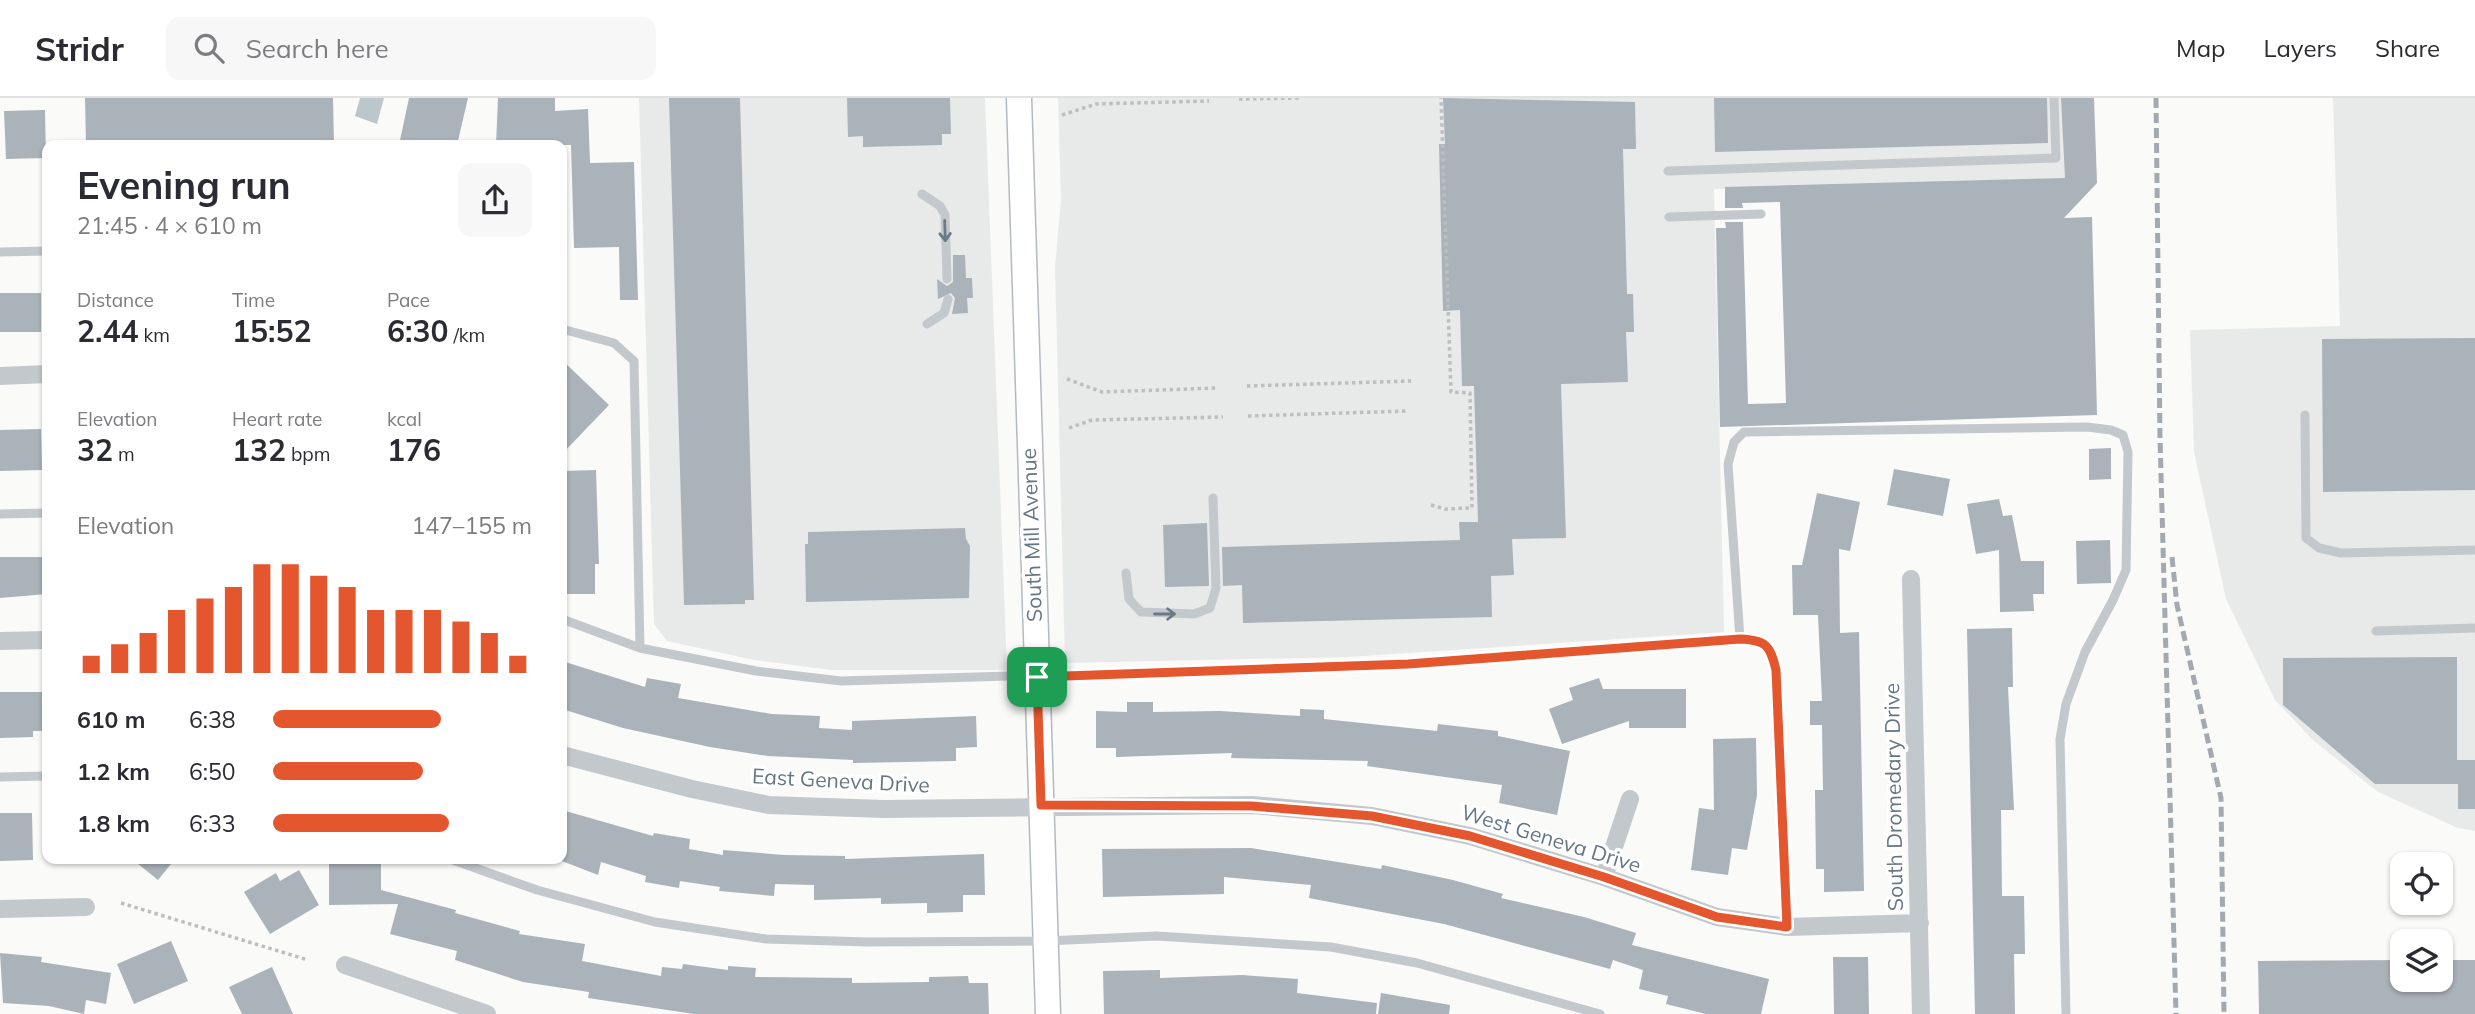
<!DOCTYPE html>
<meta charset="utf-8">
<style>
:root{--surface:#fff;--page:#f7f7f7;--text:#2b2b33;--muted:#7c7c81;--line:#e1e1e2;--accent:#e4572e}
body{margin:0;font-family:Mulish,sans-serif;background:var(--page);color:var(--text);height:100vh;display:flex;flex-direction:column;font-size:26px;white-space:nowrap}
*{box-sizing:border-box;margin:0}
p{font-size:23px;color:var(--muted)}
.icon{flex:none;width:38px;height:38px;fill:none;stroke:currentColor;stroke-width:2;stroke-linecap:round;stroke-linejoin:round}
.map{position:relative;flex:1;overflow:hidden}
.sheet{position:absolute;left:42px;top:42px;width:525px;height:724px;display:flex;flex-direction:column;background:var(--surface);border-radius:14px;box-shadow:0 2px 5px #0004}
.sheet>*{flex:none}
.controls{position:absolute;left:2390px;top:754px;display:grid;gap:14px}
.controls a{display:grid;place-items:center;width:63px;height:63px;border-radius:14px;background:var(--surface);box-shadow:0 2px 5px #0004;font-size:35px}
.pin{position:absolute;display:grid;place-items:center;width:60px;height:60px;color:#fff;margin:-30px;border-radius:14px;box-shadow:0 4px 10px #0006}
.round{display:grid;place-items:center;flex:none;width:74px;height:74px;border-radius:14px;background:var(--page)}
.headline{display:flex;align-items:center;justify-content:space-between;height:119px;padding:0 35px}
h1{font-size:38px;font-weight:700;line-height:52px}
.metrics{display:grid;grid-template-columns:repeat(3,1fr);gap:10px;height:119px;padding:7px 35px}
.metrics div{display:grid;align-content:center}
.metrics b{font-size:30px;font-weight:700}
.metrics small{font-size:19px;font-weight:400}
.metrics p{font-size:19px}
.chart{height:196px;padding:14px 35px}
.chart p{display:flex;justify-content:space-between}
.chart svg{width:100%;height:126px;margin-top:7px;stroke:var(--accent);stroke-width:6}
ul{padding:0 35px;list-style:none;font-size:23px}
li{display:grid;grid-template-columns:112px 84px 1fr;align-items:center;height:52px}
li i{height:18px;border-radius:9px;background:var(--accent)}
header{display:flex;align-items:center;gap:42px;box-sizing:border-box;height:98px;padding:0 35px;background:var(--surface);border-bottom:2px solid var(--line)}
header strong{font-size:33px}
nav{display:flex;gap:38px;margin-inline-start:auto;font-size:24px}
.search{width:490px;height:63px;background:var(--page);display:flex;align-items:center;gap:18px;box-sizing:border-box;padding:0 24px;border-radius:14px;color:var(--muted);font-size:26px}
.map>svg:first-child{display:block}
</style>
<header>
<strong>Stridr</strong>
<div class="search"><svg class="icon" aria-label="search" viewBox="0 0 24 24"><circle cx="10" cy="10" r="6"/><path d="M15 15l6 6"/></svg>Search here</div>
<nav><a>Map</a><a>Layers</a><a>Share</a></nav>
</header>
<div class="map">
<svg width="2475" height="916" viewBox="0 0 2475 916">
<rect width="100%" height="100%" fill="#fafaf8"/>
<!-- built -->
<path fill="#e8e9e9" d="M639,0h346l22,572h-176l-77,-10 -87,-19 -13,-17z
M1058,0h1005l2,80 -351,11 10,443 -376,25 -283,6 -10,-396 6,-68z
M2333,0h142v733l-17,-3 -80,-36 -64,-51 -39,-41 -49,-101 -32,-147 -4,-122 150,-4z"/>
<!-- water -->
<path fill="#bbc7cb" d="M360,0h24l-7,26 -22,-8z"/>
<!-- building -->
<path fill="#aab3b9" d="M85,0h248l1,47h-248z
M409,0h59l-11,47h-58z
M498,0h57v13l33,-2 2,54 44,-1 4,138h-18l-1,-53 -45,1 -3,-103h-75z
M669,0h71l14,502h-9v4l-61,1z
M847,0h103l1,36h-9v11l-79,2v-11l-15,1z
M1443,0l192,4 1,47h-13l4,145h6l1,38h-8l2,50 -67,2 5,154 -54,1 2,36 -23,1 1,41 -249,6 -1,-38 -19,1 -1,-39 238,-7 -1,-18h19l-4,-136h-12l-2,-76 -17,1 -4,-167h6z
M1714,0h333l1,45 -333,9z
M2061,0h33l3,85 -33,35 28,-1 5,198 -377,12 -4,-199h10l-1,-6h18l5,182 38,-1 -6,-201 -38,1 1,5h-18v-21l340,-9z
M45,12l1,48 -40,1 -2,-48z
M953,157h12l1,23h6l1,20h-6l1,15 -16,1 3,-16 -4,-5 -13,6 -1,-20 10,7 6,-4z
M0,195h41v39h-41z
M2475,240v152l-152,2 -1,-153z
M562,262l47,45 -47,49z
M41,331l1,41 -42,1v-41z
M2111,350v31l-22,1v-31z
M1894,371l56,10 -7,37 -56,-11z
M596,372l3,94h-4v30h-33v-123z
M1817,395l43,9 -10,49 -11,-2 1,84 19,-1 5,259 -40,1v-23h-8l-1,-79h8l-1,-65h-12v-24h12l-4,-86h-25l-1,-50h10z
M1999,401l4,17 9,-1 9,46h23v33h-11l1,17 -34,1 -1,-62 -23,4 -9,-50z
M1207,425l2,63 -44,1 -2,-62z
M965,430l1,11 4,7 -1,52 -163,4 -1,-58h3v-12z
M2110,442l1,43 -34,1 -1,-43z
M0,459h47v37l-47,4z
M2012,530l1,59h-5l6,123h-13l1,86h22l1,58h-11l1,60h-40l-8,-385z
M2457,559v103h18v49h-17v-25h-83l-92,-79v-47z
M562,563l83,26 2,-9 34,6 -3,14 94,16 48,2 -1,12 33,2v-9l124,-5 1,31 -21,1v13l-103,2v-3l-85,-4 -58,-9 -87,-19 -61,-19z
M1599,580l4,11h83v39h-57v-7l-67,23 -13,-35 24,-9 -4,-12z
M0,594h47v39h-14v6l-33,1z
M1127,604h26v10l67,-1 80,5v-7l24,1v9l113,12 1,-7 60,7v5l72,15 -13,64 -58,-12 3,-18 -135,-19 1,-5 -137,-3 1,-5 -116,4v-9h-20v-37l31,1z
M1756,640l1,57 -10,55 -15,-2 -4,27 -37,-5 8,-62 15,2 -1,-71z
M562,712l91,26 1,-3 36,6 -1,10 34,6v-5l61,5 61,1v3l139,-5 1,41h-22v17l-36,1v-10l-46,1v-6l-67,2v-15l-39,-1 -1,12 -55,-5 1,-4 -40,-6 -1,7 -34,-6 1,-6 -45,-14 -3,13 -36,-14z
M0,715h32l1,47 -33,1z
M1251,750l130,21 1,-4 71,15 50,14 -2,4 83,19 52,16 -4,12 137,34 -8,35h-55l-40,-10 2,-8 -29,-7 4,-19 -30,-10 -3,9 -166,-45 -135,-26 2,-13 -87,-8v17l-121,3 -1,-48z
M132,761h43l-17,21z
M329,761h52v31l75,20 -1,3 65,18 -1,3 66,10 -3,17 79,15 1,-9 20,2 1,-5 45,6v-4l28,2 -1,9 97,1v5l77,-1v-5l39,-1 1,7h19l1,31h-295l-106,-16 1,-6 -66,-10 -68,-22 2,-9 -67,-17 8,-30 -69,1z
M299,772l20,35 -49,29 -26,-42 32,-19 4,8z
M171,843l17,40 -54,23 -17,-40z
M0,855l42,4 -1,5 70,11 -5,31 -20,-4 -2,14 -35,-8 -46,-3z
M1833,859h35l1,57h-35z
M2403,862v20h38v-20h34v54h-216l-1,-53z
M272,869l21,47h-51l-13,-27z
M1160,872v8l82,-3 56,4 -1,14 80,10 -1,11h-272l-1,-43z
M1381,895l69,12 -1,9h-71z"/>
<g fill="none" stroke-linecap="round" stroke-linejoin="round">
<defs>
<path id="secondary" d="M1019,0l29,916"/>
</defs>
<!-- secondary casing -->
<use href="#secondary" stroke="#b3babf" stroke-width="27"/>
<!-- path -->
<path stroke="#bbbfc2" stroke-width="3.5" stroke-dasharray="3.5 3.5" stroke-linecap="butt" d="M1239,1l61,-1
M1062,17l34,-11 113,-3
M1067,281l35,13 116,-4
M1247,288l164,-5
M1248,318l159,-5
M1069,330l23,-8 131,-3
M1431,407l14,4 27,-1 -2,-115 -19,-1 -10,-294
M121,805l187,57"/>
<!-- service -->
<path stroke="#c3c8cc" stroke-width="9" d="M1668,73l388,-13 -2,-60
M922,96l18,12 5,9 2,64
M1669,119l92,-3
M0,154l47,-1
M927,226l17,-11 4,-14
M562,231l52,14 20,18 6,287
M2305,317l1,123 13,10 22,5 134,-3
M0,416l47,-1
M1126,475l3,26 12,13 53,2 16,-6 6,-20 -3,-90
M562,521l78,29 116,23 85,10 567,-17 351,-24 12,10 5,20 11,257
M2376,533l99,-3
M1740,541l-12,-175 6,-22 10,-10 343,-5 24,3 12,5 5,17 -2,118 -13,30 -28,52 -19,52 -6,35 6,275
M0,679l47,-1
M450,761l87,31 118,32 111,17 102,3 178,-1 111,-5 174,11 86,16 183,51"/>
<!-- minor -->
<path stroke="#c3c8cc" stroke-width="18" d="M0,278l47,-2
M1911,481l10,435
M0,543l47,-1
M562,657l130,34 77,16 115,4 368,-4 120,11 98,20 134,41 113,40 70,10 133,-4
M1604,779l26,-78
M0,811l86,-2
M345,867l142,49"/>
<!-- secondary -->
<use href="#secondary" stroke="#fff" stroke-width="24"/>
<!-- rail -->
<path stroke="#a2aab0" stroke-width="5" stroke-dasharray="10 5" stroke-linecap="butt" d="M2156,0l4,340 16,576
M2172,459l5,48 44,193 3,216"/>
</g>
<!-- one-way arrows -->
<defs><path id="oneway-shaft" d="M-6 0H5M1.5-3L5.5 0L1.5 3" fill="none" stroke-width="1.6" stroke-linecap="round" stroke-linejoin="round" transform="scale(1.75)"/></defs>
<g stroke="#6a7a87">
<use href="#oneway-shaft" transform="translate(945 133) rotate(88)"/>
<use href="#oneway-shaft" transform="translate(1165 516)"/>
</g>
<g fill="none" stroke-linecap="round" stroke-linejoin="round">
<defs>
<path id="route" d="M1740,541c26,1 30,6 36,31l11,257 -70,-10 -113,-40 -134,-41 -98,-20 -120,-10 -211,-1 -4,-128 371,-13z"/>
</defs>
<!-- route casing -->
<use href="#route" stroke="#fff" stroke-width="14"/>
<!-- route -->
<use href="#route" stroke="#e4572e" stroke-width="9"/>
</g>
<g text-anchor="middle" stroke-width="7" stroke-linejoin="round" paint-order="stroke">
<!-- street labels -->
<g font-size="21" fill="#657683" stroke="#fff">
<text transform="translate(1032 437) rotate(-92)" y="7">South Mill Avenue</text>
<text transform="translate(841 683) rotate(3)" y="7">East Geneva Drive</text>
<text transform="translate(1894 699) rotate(-91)" y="7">South Dromedary Drive</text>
<text transform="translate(1551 741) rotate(17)" y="7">West Geneva Drive</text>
</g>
</g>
</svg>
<div class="controls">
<a><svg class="icon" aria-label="locate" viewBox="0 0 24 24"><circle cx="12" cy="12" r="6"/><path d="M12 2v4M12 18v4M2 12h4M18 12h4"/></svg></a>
<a><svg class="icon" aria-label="layers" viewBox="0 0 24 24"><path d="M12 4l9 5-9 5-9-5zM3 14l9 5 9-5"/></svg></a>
</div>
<div class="pin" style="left:1037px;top:579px;background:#1e9e55"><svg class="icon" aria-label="arrive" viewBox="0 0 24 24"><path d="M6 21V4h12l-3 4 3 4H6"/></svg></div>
<section class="sheet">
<div class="headline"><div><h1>Evening run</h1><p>21:45 · 4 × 610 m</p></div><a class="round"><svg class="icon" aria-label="share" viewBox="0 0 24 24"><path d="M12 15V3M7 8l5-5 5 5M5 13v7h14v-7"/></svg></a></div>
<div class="metrics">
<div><p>Distance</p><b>2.44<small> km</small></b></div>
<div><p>Time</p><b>15:52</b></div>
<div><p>Pace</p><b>6:30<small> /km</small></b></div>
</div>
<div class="metrics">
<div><p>Elevation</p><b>32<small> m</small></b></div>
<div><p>Heart rate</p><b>132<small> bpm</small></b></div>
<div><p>kcal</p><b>176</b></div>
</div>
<div class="chart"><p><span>Elevation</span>147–155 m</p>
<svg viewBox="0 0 160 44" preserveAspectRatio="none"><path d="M5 44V38M15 44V34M25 44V30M35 44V22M45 44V18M55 44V14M65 44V6M75 44V6M85 44V10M95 44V14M105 44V22M115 44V22M125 44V22M135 44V26M145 44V30M155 44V38"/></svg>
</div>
<ul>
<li><b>610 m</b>6:38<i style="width:65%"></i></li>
<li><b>1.2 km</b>6:50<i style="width:58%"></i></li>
<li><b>1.8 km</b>6:33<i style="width:68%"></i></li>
</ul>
</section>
</div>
